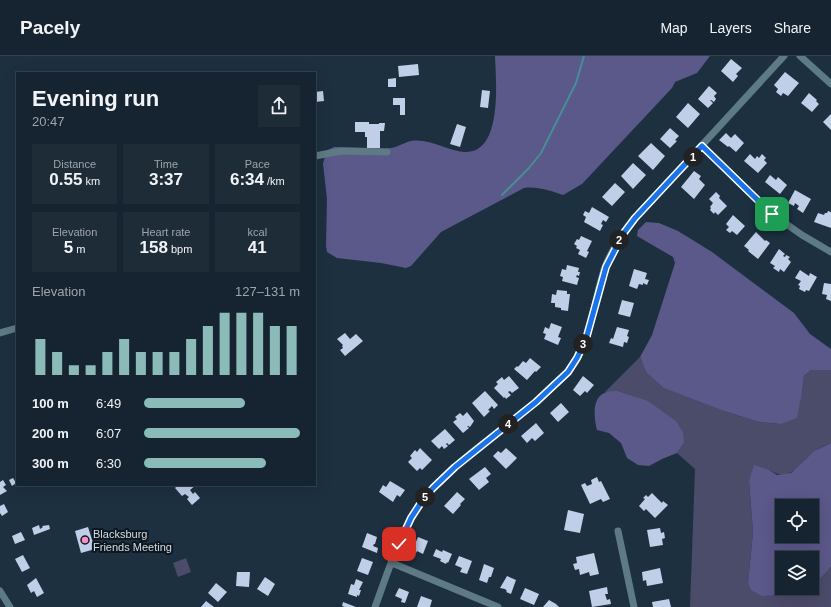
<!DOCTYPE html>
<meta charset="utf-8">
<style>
:root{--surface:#152430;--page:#1e2c38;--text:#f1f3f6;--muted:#9da4ab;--line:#34414c;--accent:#8bbbb9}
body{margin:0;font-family:Helvetica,sans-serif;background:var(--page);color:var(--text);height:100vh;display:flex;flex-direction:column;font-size:15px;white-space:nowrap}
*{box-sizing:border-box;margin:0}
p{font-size:13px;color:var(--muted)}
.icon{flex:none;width:22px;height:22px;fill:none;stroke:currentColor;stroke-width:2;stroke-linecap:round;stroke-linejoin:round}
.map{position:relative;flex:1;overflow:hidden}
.sheet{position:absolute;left:16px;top:16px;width:300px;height:414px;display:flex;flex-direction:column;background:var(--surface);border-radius:0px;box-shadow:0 4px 16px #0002,0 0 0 1px var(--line)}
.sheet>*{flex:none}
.fabs{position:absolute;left:775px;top:443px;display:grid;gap:8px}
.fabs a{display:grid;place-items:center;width:44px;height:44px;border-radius:0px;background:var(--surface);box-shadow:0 4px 16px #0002,0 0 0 1px var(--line);font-size:20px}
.pin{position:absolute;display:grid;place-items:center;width:34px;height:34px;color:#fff;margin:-17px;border-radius:8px;box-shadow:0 2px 6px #0006}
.km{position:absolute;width:20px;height:20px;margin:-10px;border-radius:50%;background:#222;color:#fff;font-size:11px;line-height:20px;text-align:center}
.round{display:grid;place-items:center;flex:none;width:42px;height:42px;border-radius:0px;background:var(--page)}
.summary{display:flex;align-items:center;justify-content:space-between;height:68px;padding:0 16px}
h1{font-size:22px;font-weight:600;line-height:30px}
.stats{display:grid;grid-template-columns:repeat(3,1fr);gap:6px;height:68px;padding:4px 16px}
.stats div{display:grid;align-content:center;border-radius:0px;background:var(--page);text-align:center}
.stats b{font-size:17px;font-weight:600}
.stats small{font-size:11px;font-weight:400}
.stats p{font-size:11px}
.chart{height:112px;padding:8px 16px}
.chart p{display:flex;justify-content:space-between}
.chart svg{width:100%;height:72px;margin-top:4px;stroke:var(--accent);stroke-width:6}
ul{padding:0 16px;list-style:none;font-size:13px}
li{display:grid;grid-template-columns:64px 48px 1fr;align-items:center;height:30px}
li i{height:10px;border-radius:5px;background:var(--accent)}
header{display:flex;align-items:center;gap:24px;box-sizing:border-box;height:56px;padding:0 20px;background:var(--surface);border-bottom:1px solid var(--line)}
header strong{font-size:19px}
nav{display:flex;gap:22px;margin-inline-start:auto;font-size:14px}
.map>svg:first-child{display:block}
</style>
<header>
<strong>Pacely</strong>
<nav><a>Map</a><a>Layers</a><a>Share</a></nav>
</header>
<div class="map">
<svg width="831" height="551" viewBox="0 0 831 551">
<rect width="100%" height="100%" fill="#1c3040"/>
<!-- green -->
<path fill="#4b4b6a" d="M640,301l6,15 81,40 32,10 22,2 21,-31 2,-17 7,-6h20v73c-6,3 -13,5 -17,9 -17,11 -22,32 -45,18l-20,11 4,51 -5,50 14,14 31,-1 18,-6 20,-22v40h-141l5,-138 -18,-16 7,-10 -79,-51z
M186,502l5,14 -13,5 -5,-14z"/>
<!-- forest -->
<path fill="#5b588a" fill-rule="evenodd" d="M495,0h215l-13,17 -22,9 -3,6 -90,96 -19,11c-12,-4 -26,-9 -39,-7l-83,44 -30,34 -5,2 -25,-5 -44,-5 -10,-6 -1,-6 1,-47 -4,-35 3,-13 8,-4c13,0 26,1 39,1 6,0 13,1 18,0 7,-1 14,-6 20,-7 19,-3 37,10 53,11 39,3 32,-72 31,-96z
M646,166l13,1 19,8 34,21 82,61 16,21 21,15v21h-20l-7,6 -2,17 -5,25 -16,6 -22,-2 -32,-10 -63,-24 -18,-16 -6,-15 12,-22 23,-72 -2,-6 -36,-21 1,-6z
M617,335l31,10 28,20 7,11 1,11 -7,10 -15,6 -13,7 -11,-1 -11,-7 -6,-15 -12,-10 -12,-3c-3,-12 -6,-34 10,-38 3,-1 6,-1 10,-1z
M831,387v124l-19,21v-30h-30v30h30l-19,7 -31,1 -11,-6 -3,-8 5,-50 -4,-51 5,-16 15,5 8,5 14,-2 23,-22zM782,450h30v30h-30z"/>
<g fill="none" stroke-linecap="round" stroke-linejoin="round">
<!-- stream -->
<path stroke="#478e94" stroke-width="2" d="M502,139l27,-27 12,-15 35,-70 8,-27"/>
</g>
<!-- building -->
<path fill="#c1cee8" d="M731,3l11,9 -6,6 2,2 -5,6 -12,-11z
M418,8l1,11 -20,2 -1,-11z
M785,16l14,11 -11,13 -5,-3 -2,3 -5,-4 2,-3 -4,-4z
M396,22v9h-8v-8z
M709,30l8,7 -3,3 2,3 -2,3 -3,-2h-1l3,3 -5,5 -10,-9z
M482,34l8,1 -2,17 -8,-1z
M323,35l1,10 -9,1v-10z
M809,37l8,7 -1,1 3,3 -7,8 -11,-9z
M393,42h12v17h-5v-10h-7z
M688,47l12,11 -12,14 -12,-11z
M831,58v16l-8,-8z
M355,66h14v2h10v-1h6l-1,8h-4v17h-13v-11h-2v-5h-10z
M457,68l9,3 -6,20 -10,-3z
M670,72l9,8 -4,4 2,1 -7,7 -10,-9z
M726,77l5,5 4,-4 9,9 -8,9 -7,-6 -1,1 -9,-7z
M651,87l14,13 -12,14 -15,-14z
M750,98l5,5 2,-3 2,2 3,-4 4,4 -2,2 3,3 -9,10 -14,-12z
M633,107l13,12 -13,14 -12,-13z
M694,115l7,5 -2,3 6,6 -11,14 -13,-12z
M770,119l6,5 2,-3 9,8 -7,9 -15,-12z
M615,127l10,9 -13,14 -10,-9z
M795,134l16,9 -8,14 -6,-4 2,-3 -4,-3 -1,3 -6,-3z
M716,136l4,4 -1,2 8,8 -9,9 -3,-3 -1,2 -4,-4 1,-2 -1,-1 3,-4 -4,-4z
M592,151l17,10 -3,5 -3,-2 -2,4 2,1 -3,6 -16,-9 2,-5 -3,-2 2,-4 4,2z
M828,155l3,1v16l-17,-6 4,-9 6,2 1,-2h2z
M733,159l12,11 -8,9 -5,-4 -2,2 -4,-3 3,-3 -3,-3z
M756,176l9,9 1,-1 4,3 -12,16 -10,-8 1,-1 -5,-4z
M581,180l11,5 -5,10 2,1 -3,6 -8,-4 2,-4 -4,-2 1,-2 -3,-2 3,-5 2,1z
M779,193l6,5 -2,2 2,1 1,-2 4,2 -2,2 3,3 -7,10 -4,-3 -1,3 -6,-4 2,-2 -5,-3z
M567,209l12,3 -1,4h2l-1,4 -2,-1 -1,2 3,1 -2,7 -15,-4 1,-4 -3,-1 2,-7 4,1z
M634,213l13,4 -2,6 4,1 -2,5 -4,-2v2l-4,-1 -2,5 -8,-3z
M800,214l9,6 1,-3 7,4 -8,14 -3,-1 -1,2 -6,-3 1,-3 -2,-1 3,-4 -6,-3z
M824,227l7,1v17l-5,-2 1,-4 -5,-1z
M557,234l10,1v3h3l-2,17 -7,-1v-2l-6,-1v-4h-4l1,-9 4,1z
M622,244l12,3 -4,14 -12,-3z
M551,267l11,4 -4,10 3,1 -3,7 -14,-6 2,-5 -3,-1 2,-6 4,2z
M617,271l12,3 -2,6 2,1 -2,6 -3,-1 -1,5 -14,-4 2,-5 2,1z
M345,277l5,6 6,-5 7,7 -18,15 -5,-6 3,-2 -1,-2 1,-1 -6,-6z
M530,302l11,9 -5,5 -1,-1 -8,9 -13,-11 3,-3 1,1 5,-6 3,2z
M509,320l10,12 -7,5 -2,-2 -2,1 3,3 -5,4 -1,-2 -1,1 -10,-10 4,-4 -2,-2 6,-5 2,3z
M583,320l11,9 -7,8 -2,-2 -5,5 -7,-6z
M485,335l13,14 -4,4 -2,-3 -4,4 2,1 -6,6 -12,-14z
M561,347l8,9 -11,10 -8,-9z
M467,356l7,9 -4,6 -2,-1h-1l2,2 -6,5 -10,-11 4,-3 -2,-2 5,-4 3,3z
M536,367l8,10 -9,8 -3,-3 -5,5 -6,-7z
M445,373l10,11 -6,5 -2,-2 -1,1 2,2 -4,3 -2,-3 -3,3 -8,-8z
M420,392l12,12 -10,10 -2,-2 -3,3 -9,-9 4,-4 -2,-2 5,-6 2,2z
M506,392l11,10 -11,11 -13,-13 5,-5 3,2z
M485,411l6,7 -5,4 3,4 -10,8 -10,-11z
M597,421l2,5 2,-1 9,18 -7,3 -2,-3 -11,5 -9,-19 4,-2 2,3 5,-2 -1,-4z
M13,422l3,5 -4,3 -3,-6z
M3,424l3,5 -3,2 4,4 -7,4v-13z
M390,425l15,9 -5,7 -3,-2 -4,7 -14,-10 4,-7 3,2z
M178,429h18l-6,5 3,4 2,-2 5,6 -8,7 -5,-6 2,-2 -4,-3 -3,2 -7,-8z
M457,436l8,7 -5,5 1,1 -8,9 -9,-8z
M652,437l10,10 1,-2 5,4 -13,13 -9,-9 -2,2 -5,-5 6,-7 -2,-1 3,-3 2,2z
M4,448l4,8 -6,4 -2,-3v-7z
M568,454l16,4 -4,19 -16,-3z
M39,469l1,4 3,-2 -1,-1 7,-1 1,4 -16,6 -2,-7z
M88,471l7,22 -14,4 -6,-22z
M660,472l1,5 3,-1 1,6 -3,1 1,6 -13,2 -3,-17z
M21,476l4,8 -10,4 -3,-8z
M367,477l10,4 -2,7h-1l-1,2 5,2 -1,5 -15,-6z
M418,481l10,4 -5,13 -6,-3 -1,2 -4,-2z
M436,493l6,3 1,-2 9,4 -4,9 -1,-1 -1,2 -6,-3 1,-2 -8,-3z
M594,497l5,21 -9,2 -1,-4 -9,3 -1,-6 -4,1 -2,-6 4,-1 -1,-6z
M23,499l7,13 -8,4 -7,-13z
M459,500l13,5 -5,13 -7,-2 2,-4 -7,-3z
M362,502l11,4 -5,13 -11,-4z
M484,508l10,4 -3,9h-2l-2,6 -8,-3z
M660,512l3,15 -16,3 -1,-6 -3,1 -1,-9z
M237,516h13l-1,15 -13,-1z
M507,520l9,4 -5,14 -5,-2 1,-1 -2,-2 -5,-1z
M265,521l10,7 -7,12 -11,-7z
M36,522l8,15 -7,4 -3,-6 -3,2 -4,-8z
M356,523l7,3 -4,8h2l-2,6 -2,-1v2l-9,-3 3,-10 3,1z
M216,527l11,9 -9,10 -10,-9z
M607,531l1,7h-3l2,6 3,-1 1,5 -19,3 -3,-16z
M399,532l10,4 -4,11 -4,-1 1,-3 -7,-3z
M525,532l14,6 -5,11 -14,-6z
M421,540l11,4 -2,7h-13z
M669,543l2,8h-18l-1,-5z
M549,544l7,4 3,3h-16z
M206,545l8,6h-13z
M343,546l13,5h-11l-3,-1z"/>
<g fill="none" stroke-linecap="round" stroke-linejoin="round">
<!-- minor -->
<path stroke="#5e7a84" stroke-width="7" d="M800,0l31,28
M702,90l70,68 30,21 29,17
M315,100l26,-5 46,1
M0,277l17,-5
M618,475l16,76
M392,507l106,44
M0,535l10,16
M375,551c12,-32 27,-81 48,-107 34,-43 83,-70 123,-107 7,-7 16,-14 22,-21 24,-29 25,-70 37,-105 7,-18 18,-34 30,-49l149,-162"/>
</g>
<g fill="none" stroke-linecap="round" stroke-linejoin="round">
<defs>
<path id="route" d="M399,488l12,-26 11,-17 11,-13 22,-21 81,-65 32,-30 9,-14 9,-19 20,-72 17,-33 12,-16 67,-72 70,68"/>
</defs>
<!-- route casing -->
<use href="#route" stroke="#fff" stroke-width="8"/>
<!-- route -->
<use href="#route" stroke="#1a73e8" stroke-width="5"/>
</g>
<!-- markers -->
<circle fill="#fb8fc5" stroke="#0e171f" stroke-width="1.5" cx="85" cy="484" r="4"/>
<g text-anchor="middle" stroke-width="4" stroke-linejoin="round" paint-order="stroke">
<!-- poi labels -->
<g font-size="11" fill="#d1dee8" stroke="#0e171f" text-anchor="start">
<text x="93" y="482">Blacksburg<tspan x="93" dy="13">Friends Meeting</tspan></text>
</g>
</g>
</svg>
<div class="fabs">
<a><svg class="icon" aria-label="locate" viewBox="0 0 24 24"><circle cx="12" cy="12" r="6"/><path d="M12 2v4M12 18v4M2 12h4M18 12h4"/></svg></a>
<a><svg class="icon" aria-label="layers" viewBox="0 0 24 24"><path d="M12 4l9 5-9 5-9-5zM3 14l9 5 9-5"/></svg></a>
</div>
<div class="pin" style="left:772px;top:158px;background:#1e9e55"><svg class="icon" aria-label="arrive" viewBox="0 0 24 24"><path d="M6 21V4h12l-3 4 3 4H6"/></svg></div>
<div class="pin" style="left:399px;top:488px;background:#d93025"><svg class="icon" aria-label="check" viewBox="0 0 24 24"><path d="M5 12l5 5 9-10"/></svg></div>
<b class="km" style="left:693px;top:101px">1</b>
<b class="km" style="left:619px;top:184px">2</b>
<b class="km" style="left:583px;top:288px">3</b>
<b class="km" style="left:508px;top:368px">4</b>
<b class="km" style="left:425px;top:441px">5</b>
<section class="sheet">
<div class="summary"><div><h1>Evening run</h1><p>20:47</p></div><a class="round"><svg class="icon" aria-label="share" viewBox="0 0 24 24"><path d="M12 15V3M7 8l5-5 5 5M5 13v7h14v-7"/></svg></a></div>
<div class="stats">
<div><p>Distance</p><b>0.55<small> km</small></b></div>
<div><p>Time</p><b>3:37</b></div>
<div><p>Pace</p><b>6:34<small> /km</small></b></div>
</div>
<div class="stats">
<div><p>Elevation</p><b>5<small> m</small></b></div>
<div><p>Heart rate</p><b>158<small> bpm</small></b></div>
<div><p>kcal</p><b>41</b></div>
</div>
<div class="chart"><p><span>Elevation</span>127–131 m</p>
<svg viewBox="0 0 160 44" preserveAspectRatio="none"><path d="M5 44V22M15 44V30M25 44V38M35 44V38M45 44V30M55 44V22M65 44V30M75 44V30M85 44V30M95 44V22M105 44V14M115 44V6M125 44V6M135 44V6M145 44V14M155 44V14"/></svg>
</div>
<ul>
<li><b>100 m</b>6:49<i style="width:65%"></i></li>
<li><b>200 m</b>6:07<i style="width:100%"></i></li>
<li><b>300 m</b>6:30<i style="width:78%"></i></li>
</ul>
</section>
</div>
